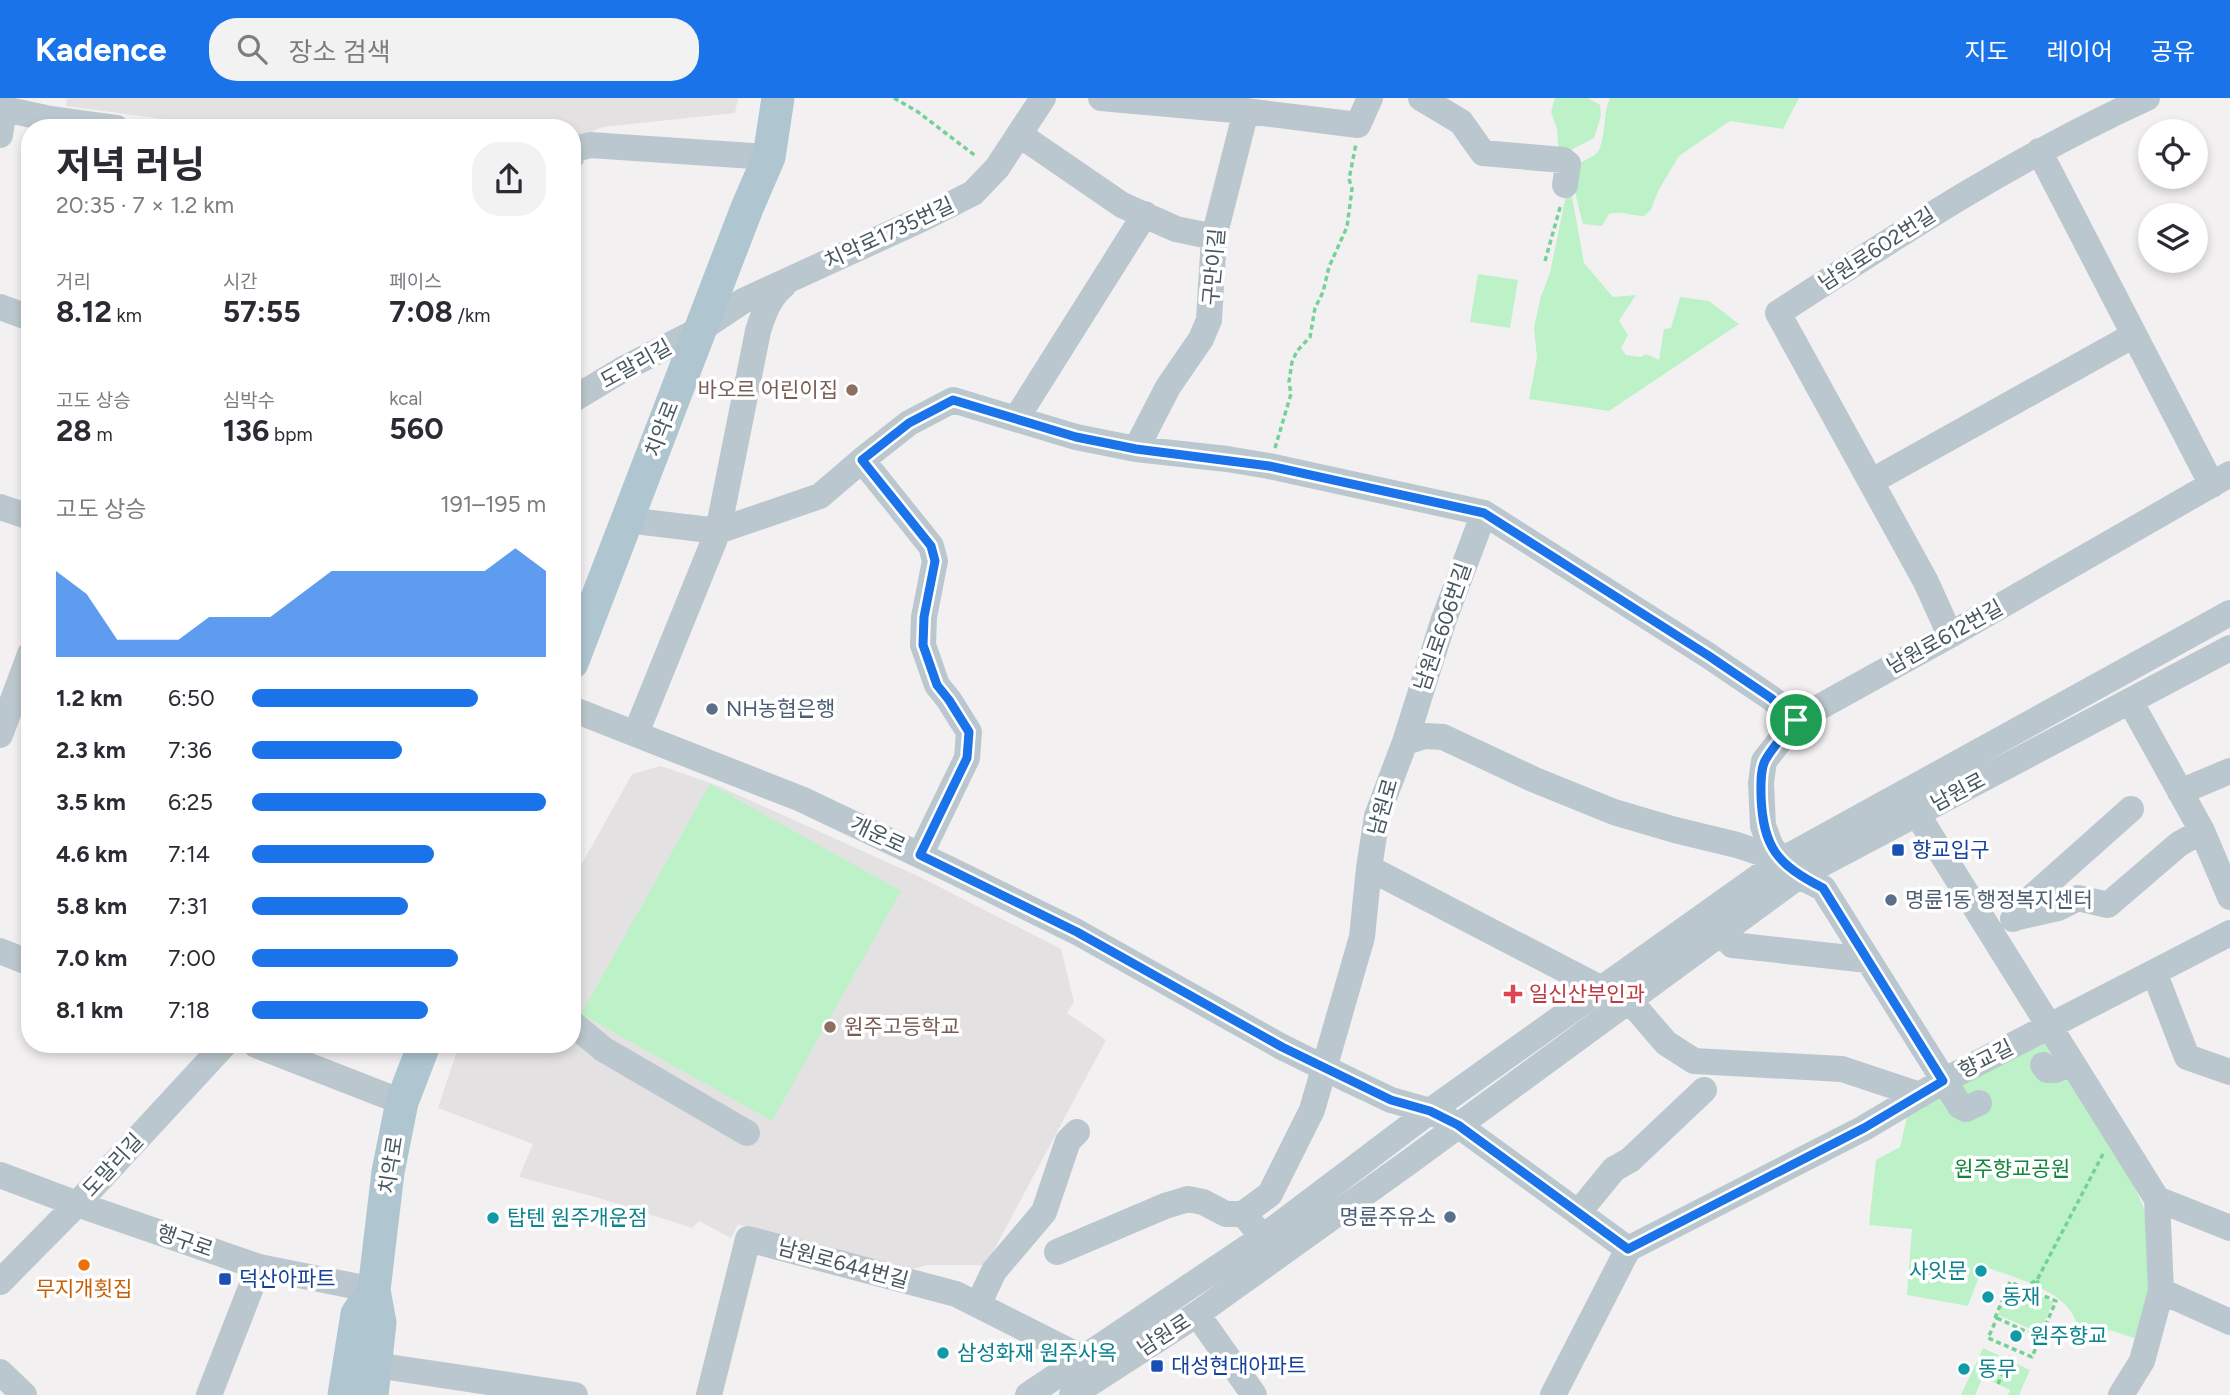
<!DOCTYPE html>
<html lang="ko">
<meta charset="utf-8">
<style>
:root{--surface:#fff;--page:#f2f2f3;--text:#2b2b33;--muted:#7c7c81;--accent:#1a73e8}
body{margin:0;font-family:Figtree,"Noto Sans KR",sans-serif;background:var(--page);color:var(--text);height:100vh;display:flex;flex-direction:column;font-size:26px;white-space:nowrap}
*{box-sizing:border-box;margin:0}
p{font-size:23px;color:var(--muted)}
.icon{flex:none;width:38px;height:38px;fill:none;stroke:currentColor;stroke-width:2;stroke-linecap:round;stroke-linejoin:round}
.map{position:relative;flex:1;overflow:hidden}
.details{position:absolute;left:21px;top:21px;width:560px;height:934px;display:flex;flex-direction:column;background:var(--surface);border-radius:28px;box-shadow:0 4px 10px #0003}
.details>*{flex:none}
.controls{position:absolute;left:2138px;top:21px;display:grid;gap:14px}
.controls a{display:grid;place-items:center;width:70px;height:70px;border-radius:50%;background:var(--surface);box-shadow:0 4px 10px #0003;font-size:35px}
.pin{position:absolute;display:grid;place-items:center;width:60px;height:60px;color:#fff;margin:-30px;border:4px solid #fff;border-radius:50%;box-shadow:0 2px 7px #0007}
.round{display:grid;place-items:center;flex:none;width:74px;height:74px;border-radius:28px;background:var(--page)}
.summary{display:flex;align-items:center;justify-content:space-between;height:119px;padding:0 35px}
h1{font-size:38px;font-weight:700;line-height:52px}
.stats{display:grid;grid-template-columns:repeat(3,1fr);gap:10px;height:119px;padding:7px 35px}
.stats div{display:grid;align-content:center}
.stats b{font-size:30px;font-weight:700}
.stats small{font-size:19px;font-weight:400}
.stats p{font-size:19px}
.chart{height:196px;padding:14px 35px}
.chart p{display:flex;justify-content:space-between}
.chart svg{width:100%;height:126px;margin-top:7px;fill:var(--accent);opacity:.7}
ul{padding:0 35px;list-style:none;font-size:23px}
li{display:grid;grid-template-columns:112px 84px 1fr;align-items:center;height:52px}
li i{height:18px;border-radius:9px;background:var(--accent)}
header{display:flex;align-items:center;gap:42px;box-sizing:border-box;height:98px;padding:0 35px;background:var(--accent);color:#fff}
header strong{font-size:33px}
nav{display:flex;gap:38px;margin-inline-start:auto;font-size:24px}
.search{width:490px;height:63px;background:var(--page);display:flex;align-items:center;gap:18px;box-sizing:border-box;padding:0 24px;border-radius:28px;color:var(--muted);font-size:26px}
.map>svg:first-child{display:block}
</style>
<header>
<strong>Kadence</strong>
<div class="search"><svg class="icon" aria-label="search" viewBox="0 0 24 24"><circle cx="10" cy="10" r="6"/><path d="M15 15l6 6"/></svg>장소 검색</div>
<nav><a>지도</a><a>레이어</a><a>공유</a></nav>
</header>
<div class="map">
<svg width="2230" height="1297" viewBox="0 0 2230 1297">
<rect width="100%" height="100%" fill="#f3f0f1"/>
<!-- education -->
<path fill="#e4e1e3" d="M67,0h671l-3,15 -132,14 -31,13v-12h-330l-35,-3 -141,-19z
M661,668l55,19 202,91 143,73 13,53 -7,11 39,27 -120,225h-58l-40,10 -150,-51 -7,14 -32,-17 -7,7 -93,-30 -80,-21 14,-33 -95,-36 21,-63h113v-169l12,-16 48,-86z"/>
<!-- green -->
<path fill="#bdf2c9" d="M1555,0h33l12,7 1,11 -7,22 -23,12 -12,3 -2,-24 -6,-17z
M1610,0h189l-16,31 -53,-8 -51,35 -21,35 -7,19 -7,6c-11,0 -26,-6 -35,-2l-7,12 -19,-2c-4,-17 -15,-45 -3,-60 6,-7 17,-6 20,-17 6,-16 3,-34 10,-49z
M1569,82l15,83 29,34 23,-2 -17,26 9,14 -7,13 5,7 15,2 5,-3 13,6 5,-31 7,-1 9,-31 29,4 30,23 -130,87 -80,-12 8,-41 -3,-31 7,-31 9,-23z
M1478,176l40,6 -8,48 -40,-6z
M710,686l191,107 -129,230 -191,-107z
M2039,944l12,4 64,98 34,75 3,60 -13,61 -29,-10 -10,10 -22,-10c-4,-39 -64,-52 -95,-64l-15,40 -61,-11 5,-66 -43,-4 7,-65 24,-13 9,-38z
M2011,1186l42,18 -13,31 -42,-18z
M1983,1250l47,22 -11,25h-11l2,-5 -27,-13 -8,18h-14z"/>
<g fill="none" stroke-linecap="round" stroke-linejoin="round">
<!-- path -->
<path stroke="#73d294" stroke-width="3.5" stroke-dasharray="5 3.5" stroke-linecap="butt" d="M894,0l24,14 59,45
M1545,163l16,-57
M1275,350l16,-54 -2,-12 3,-20 5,-11 13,-14 5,-29 8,-16 6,-25 18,-40 5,-38 -3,-10 7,-35
M2033,1192l6,-3 -2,-7
M2033,1193l-3,-7 7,-4 66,-126
M1995,1220l15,-36 46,19 -16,37
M1997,1220l43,20 -8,19 -44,-19z
M1998,1286l13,-29"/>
<!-- minor -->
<path stroke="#bbc7ce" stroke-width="26" d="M1101,0l145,13 112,14 12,-27
M1421,0l40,24 22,31 80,7 5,4 -3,21
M0,10l50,11 66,9
M0,37l4,-26
M1020,37l102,70 54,24 38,8
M2039,53l173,334
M572,58l4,-7 14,-4 179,12
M0,209l30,11
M572,302l53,-32 76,-39 42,-28 181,-83 49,-25 24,-25 46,-70
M1016,321l129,-205
M1136,351l32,-62 33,-48 8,-19 5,-83 32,-126
M862,362l69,86 4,15 -11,56 -1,28 14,40 12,15 20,32 -2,26 -47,97
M1872,383l262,-146
M0,409l30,10
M627,422l91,11 102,-35 42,-36 47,-37 44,-23 123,37 60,12 91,10 42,7 215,47 225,143 62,42 25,22
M1950,537l-24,-53 -148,-269c120,-78 239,-156 369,-215
M2130,603l72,130 28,66
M572,611l229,90 150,71 126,62 205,115
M636,635l82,-202 40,-200c6,-19 11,-33 26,-46
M0,637l30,-81
M1405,644l20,-6 18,1 92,43 79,32 61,18 62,15 45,15
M2180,694l50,-21
M1917,716l240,385 4,92 -19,70 -21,34
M1369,770l233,121
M2018,819l40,-9 20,-10 30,7 71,-61 23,-13
M2013,821l5,-2 3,-10 110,-98
M1722,835l10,12 136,15
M0,853l30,12
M2154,874l33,85 43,15
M1629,902l37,43 28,18 148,8 78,26
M572,925l31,26 144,84
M256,947l146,57
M2043,967l4,5h8l16,-7
M1349,982l42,20 39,11 28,14 170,124
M1979,1005l-13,6 -6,-3 -137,-218 -24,-12 -17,-16 -11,-13 -8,-21 -2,-43 3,-22 32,-41 154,-85 280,-161
M0,1077l77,29 182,63 115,23
M2157,1101l73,29
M1578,1115l36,-44 16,-9 74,-70
M1263,1139l-20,-23 27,-20 42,-84 50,-173 7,-69 8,-52 28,-74 39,-123 40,-106
M1057,1154l108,-46 23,-7 15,3 23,12h17
M0,1184l77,-78 147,-159
M2161,1193l69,31
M978,1207l16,-34 50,-59 24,-71 9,-9
M1197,1216l57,81
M375,1267l200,30
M0,1274l24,23
M209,1297l50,-128
M709,1297l39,-156 208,55 127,64
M1028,1297l235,-158 167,-126 352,-251 448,-247
M1072,1297l125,-81 212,-152 390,-286 431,-228
M1553,1297l75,-146 236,-121 79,-47 287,-148"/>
<!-- major -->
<path stroke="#afc5d0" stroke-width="33" d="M572,565l175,-455 22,-51 9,-59
M344,1297l13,-81 17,-24
M372,1297l8,-72 -6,-33 14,-118 14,-70 22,-57"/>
<!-- minor-bridge -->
<path stroke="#bbc7ce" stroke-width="26" d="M1282,949l67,33"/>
</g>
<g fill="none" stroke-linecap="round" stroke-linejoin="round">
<defs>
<path id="route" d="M953,302l123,37 60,12 133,17 215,47 225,143 62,42 25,22c-10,13 -22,25 -30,39 -6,9 -5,26 -5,37 2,52 16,68 62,92l120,193 -79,47 -236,121 -170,-124 -28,-14 -39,-11 -109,-53 -205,-115 -157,-77 47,-97 2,-26 -20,-32 -12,-15 -14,-40 1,-28 11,-56 -4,-15 -69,-86 47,-37z"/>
</defs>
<!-- route casing -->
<use href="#route" stroke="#fff" stroke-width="14"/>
<!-- route -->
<use href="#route" stroke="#1a73e8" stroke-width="9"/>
</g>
<!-- markers -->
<g fill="#8d6e63" stroke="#fff" stroke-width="2.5">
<circle cx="852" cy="292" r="7"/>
<circle cx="830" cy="929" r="7"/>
</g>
<g fill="#5c6f8a" stroke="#fff" stroke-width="2.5">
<circle cx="712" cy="611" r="7"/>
<circle cx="1891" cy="802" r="7"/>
<circle cx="1450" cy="1119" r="7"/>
</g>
<g fill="#1a4fb4" stroke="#fff" stroke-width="2.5">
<rect x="1891" y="745" width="14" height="14" rx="3.5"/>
<rect x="218" y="1174" width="14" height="14" rx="3.5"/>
<rect x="1150" y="1261" width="14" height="14" rx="3.5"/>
</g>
<path fill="#e0444e" stroke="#fff" stroke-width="2.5" d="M1509.5 885.5h7v7h7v7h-7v7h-7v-7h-7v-7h7z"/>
<g fill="#0f9aa8" stroke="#fff" stroke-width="2.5">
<circle cx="493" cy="1120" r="7"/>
<circle cx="1981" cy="1173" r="7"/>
<circle cx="1988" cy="1199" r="7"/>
<circle cx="2016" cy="1238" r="7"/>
<circle cx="943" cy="1255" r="7"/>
<circle cx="1964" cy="1271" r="7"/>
</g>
<circle fill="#e8710a" stroke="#fff" stroke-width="2.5" cx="84" cy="1167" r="7"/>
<g text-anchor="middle" stroke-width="7" stroke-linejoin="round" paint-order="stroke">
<!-- street labels -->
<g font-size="21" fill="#47575f" stroke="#fff">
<text transform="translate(889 135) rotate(-25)" y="7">치악로1735번길</text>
<text transform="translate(1877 151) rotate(-33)" y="7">남원로602번길</text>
<text transform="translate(1214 169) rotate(-85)" y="7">구만이길</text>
<text transform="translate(636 266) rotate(-29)" y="7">도말리길</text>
<text transform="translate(662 331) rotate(-69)" y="7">치악로</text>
<text transform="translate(1443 529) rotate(-71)" y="7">남원로606번길</text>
<text transform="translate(1945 539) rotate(-29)" y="7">남원로612번길</text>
<text transform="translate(1958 694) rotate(-28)" y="7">남원로</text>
<text transform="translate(1383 709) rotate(-74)" y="7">남원로</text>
<text transform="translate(878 737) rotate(25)" y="7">개운로</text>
<text transform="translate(1986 961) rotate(-27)" y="7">향교길</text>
<text transform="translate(113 1067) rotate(-47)" y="7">도말리길</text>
<text transform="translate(391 1067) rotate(-81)" y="7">치악로</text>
<text transform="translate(185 1143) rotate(19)" y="7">행구로</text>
<text transform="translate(843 1166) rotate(15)" y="7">남원로644번길</text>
<text transform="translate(1164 1237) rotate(-33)" y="7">남원로</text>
</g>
<!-- education labels -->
<g font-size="21" fill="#785e54" stroke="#fff" text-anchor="end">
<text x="838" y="299">바오르 어린이집</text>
<text x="844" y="936" text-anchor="start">원주고등학교</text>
</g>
<!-- service labels -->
<g font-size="21" fill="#4e5e75" stroke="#fff" text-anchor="start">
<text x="726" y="618">NH농협은행</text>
<text x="1905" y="809">명륜1동 행정복지센터</text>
<text x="1436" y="1126" text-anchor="end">명륜주유소</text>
</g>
<!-- transit labels -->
<g font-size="21" fill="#164399" stroke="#fff" text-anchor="start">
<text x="1912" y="759">향교입구</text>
<text x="239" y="1188">덕산아파트</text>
<text x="1171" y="1275">대성현대아파트</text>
</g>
<!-- health labels -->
<g font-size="21" fill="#be3a42" stroke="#fff" text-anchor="start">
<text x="1529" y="903">일신산부인과</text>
</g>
<!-- park labels -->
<g font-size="21" fill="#12863a" stroke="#fff">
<text x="2012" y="1078">원주향교공원</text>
</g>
<!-- culture labels -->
<g font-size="21" fill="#0d838f" stroke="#fff" text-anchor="start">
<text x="507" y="1127">탑텐 원주개운점</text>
<text x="1967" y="1180" text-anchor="end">사잇문</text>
<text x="2002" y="1206">동재</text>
<text x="2030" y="1245">원주향교</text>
<text x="957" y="1262">삼성화재 원주사옥</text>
<text x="1978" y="1278">동무</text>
</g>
<!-- food labels -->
<g font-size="21" fill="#c56008" stroke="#fff">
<text x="84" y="1198">무지개횟집</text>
</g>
</g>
</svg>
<div class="controls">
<a><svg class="icon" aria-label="locate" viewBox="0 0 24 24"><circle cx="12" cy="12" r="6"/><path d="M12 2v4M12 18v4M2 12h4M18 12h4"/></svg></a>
<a><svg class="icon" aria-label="layers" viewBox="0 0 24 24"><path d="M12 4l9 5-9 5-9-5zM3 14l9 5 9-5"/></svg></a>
</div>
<div class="pin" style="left:1796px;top:622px;background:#1e9e55"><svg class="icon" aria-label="arrive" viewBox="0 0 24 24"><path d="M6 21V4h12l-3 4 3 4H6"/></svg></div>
<section class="details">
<div class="summary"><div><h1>저녁 러닝</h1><p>20:35 · 7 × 1.2 km</p></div><a class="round"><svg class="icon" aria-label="share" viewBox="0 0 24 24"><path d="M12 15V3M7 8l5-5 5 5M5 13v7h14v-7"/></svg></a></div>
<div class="stats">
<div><p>거리</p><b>8.12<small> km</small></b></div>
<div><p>시간</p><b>57:55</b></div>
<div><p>페이스</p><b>7:08<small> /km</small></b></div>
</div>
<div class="stats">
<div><p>고도 상승</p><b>28<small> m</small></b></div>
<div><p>심박수</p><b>136<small> bpm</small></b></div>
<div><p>kcal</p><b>560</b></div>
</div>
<div class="chart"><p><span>고도 상승</span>191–195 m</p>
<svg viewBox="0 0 160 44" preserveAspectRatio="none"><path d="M0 44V14L10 22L20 38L30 38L40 38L50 30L60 30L70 30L80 22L90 14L100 14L110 14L120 14L130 14L140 14L150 6L160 14V44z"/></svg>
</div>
<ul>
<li><b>1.2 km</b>6:50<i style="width:77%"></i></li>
<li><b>2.3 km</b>7:36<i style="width:51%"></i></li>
<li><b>3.5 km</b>6:25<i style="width:100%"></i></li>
<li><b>4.6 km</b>7:14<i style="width:62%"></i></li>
<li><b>5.8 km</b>7:31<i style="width:53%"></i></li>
<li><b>7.0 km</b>7:00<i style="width:70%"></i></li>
<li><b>8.1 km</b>7:18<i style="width:60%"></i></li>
</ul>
</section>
</div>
